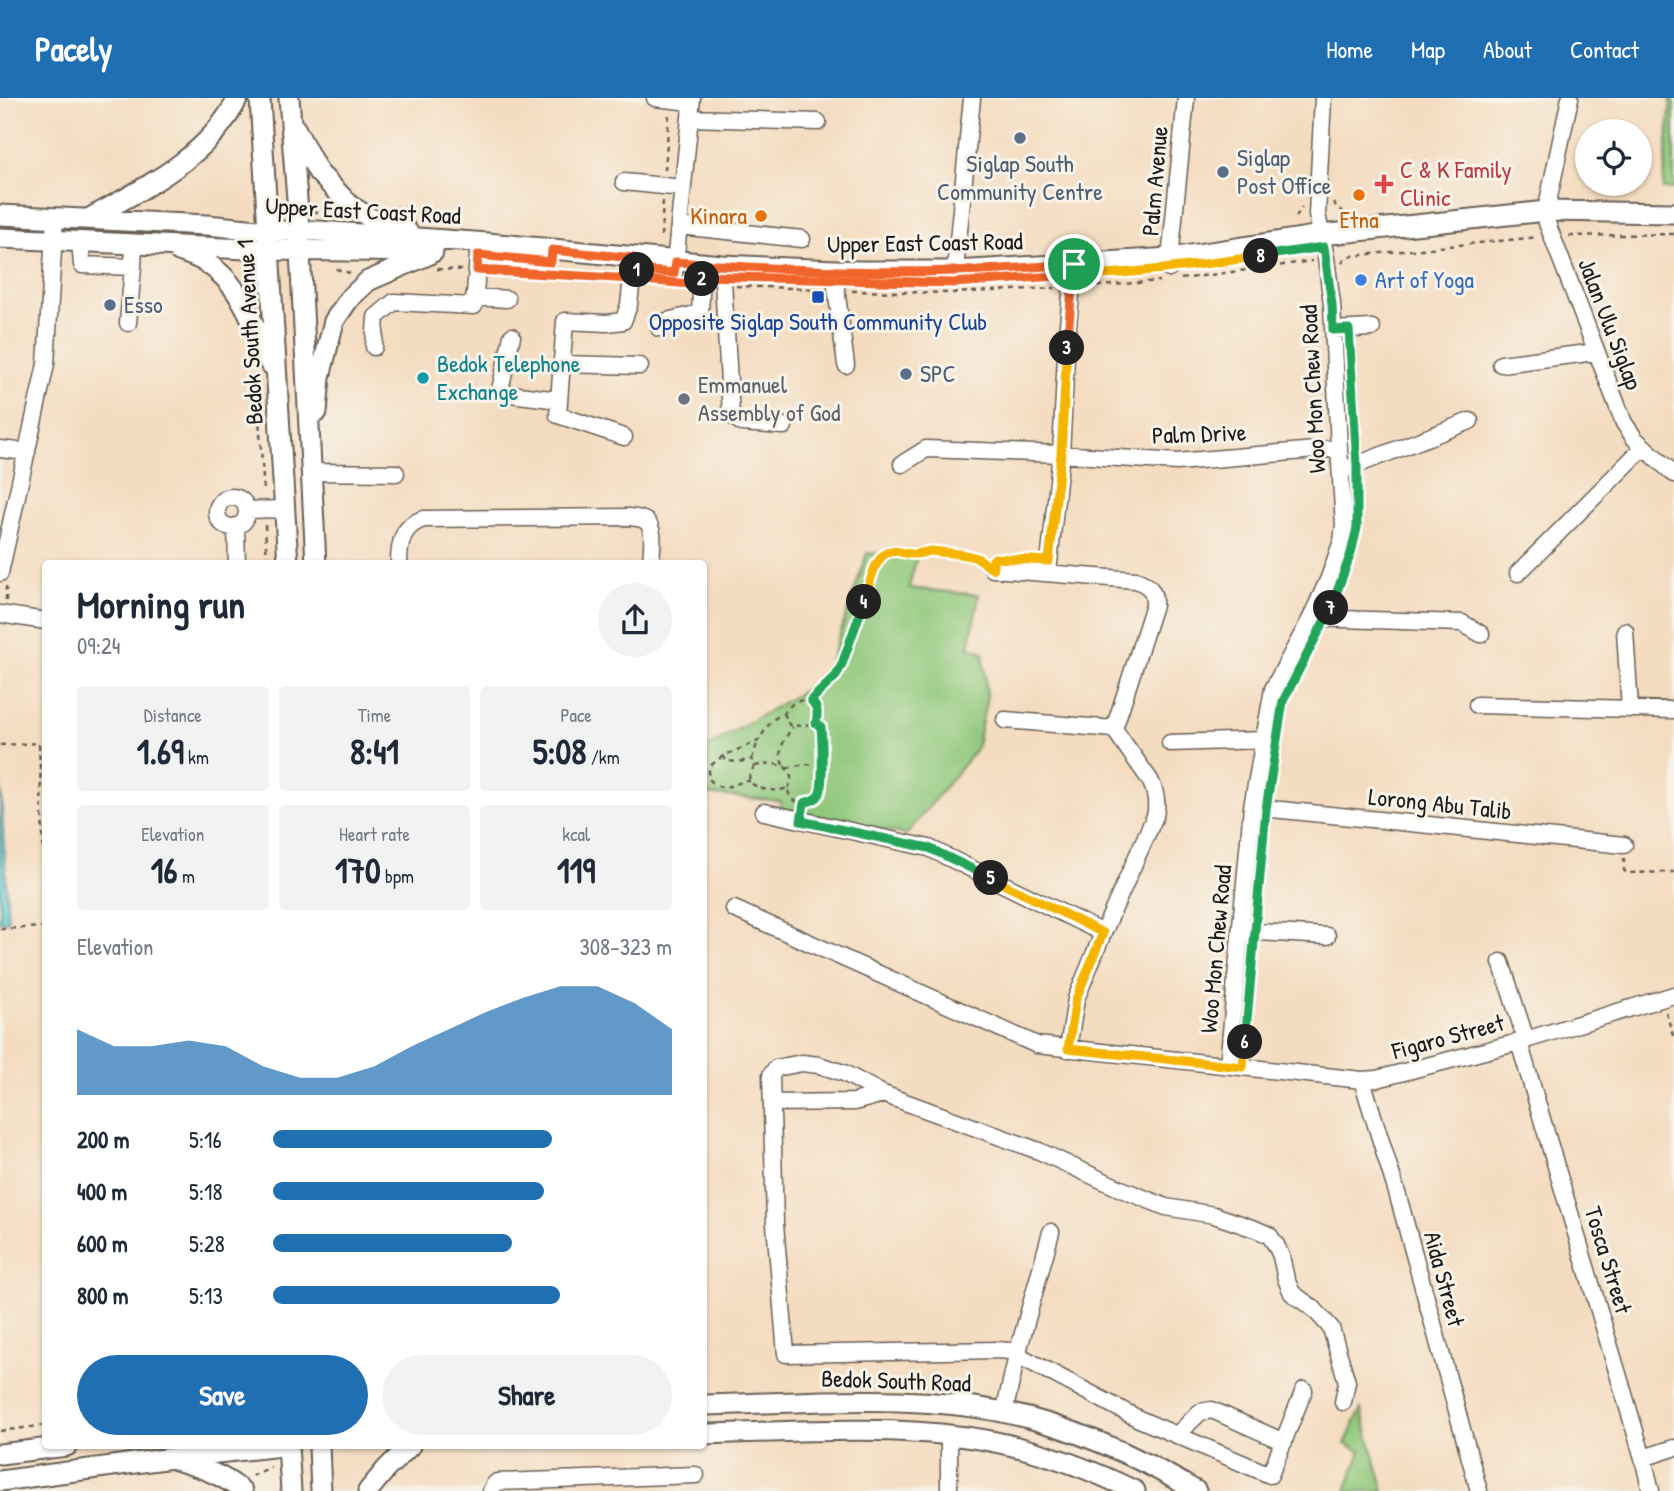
<!DOCTYPE html>
<meta charset="utf-8">
<style>
:root{--surface:#fff;--page:#f2f2f3;--text:#1f2937;--muted:#747a83;--accent:#1f6fb2}
body{margin:0;font-family:"Patrick Hand",sans-serif;background:var(--page);color:var(--text);height:100vh;display:flex;flex-direction:column;font-size:26px;white-space:nowrap}
*{box-sizing:border-box;margin:0}
p{font-size:23px;color:var(--muted)}
.icon{flex:none;width:38px;height:38px;fill:none;stroke:currentColor;stroke-width:2;stroke-linecap:round;stroke-linejoin:round}
.map{position:relative;flex:1;overflow:hidden}
.panel{position:absolute;left:42px;top:462px;width:665px;height:889px;display:flex;flex-direction:column;background:var(--surface);border-radius:7px;box-shadow:0 2px 5px #0004}
.panel>*{flex:none}
.tools{position:absolute;left:1575px;top:21px;display:grid;gap:14px}
.tools a{display:grid;place-items:center;width:77px;height:77px;border-radius:50%;background:var(--surface);box-shadow:0 2px 5px #0004;font-size:35px}
.pin{position:absolute;display:grid;place-items:center;width:60px;height:60px;color:#fff;margin:-30px;border:4px solid #fff;border-radius:50%;box-shadow:0 2px 7px #0007}
.km{position:absolute;width:35px;height:35px;margin:-18px;border-radius:50%;background:#222;color:#fff;font-size:19px;line-height:35px;text-align:center}
.round{display:grid;place-items:center;flex:none;width:74px;height:74px;border-radius:37px;background:var(--page)}
.summary{display:flex;align-items:center;justify-content:space-between;height:119px;padding:0 35px}
h1{font-size:38px;font-weight:700;line-height:52px}
.figures{display:grid;grid-template-columns:repeat(3,1fr);gap:10px;height:119px;padding:7px 35px}
.figures div{display:grid;align-content:center;border-radius:7px;background:var(--page);text-align:center}
.figures b{font-size:35px;font-weight:700}
.figures small{font-size:19px;font-weight:400}
.figures p{font-size:19px}
.chart{height:196px;padding:14px 35px}
.chart p{display:flex;justify-content:space-between}
.chart svg{width:100%;height:126px;margin-top:7px;fill:var(--accent);opacity:.7}
.button{display:flex;gap:14px;margin-top:auto;padding:14px 35px}
.button a{flex:1;height:80px;border-radius:42px;background:var(--accent);color:#fff;font-size:28px;font-weight:700;line-height:80px;text-align:center}
.button a+a{background:var(--page);color:var(--text)}
ul{padding:0 35px;list-style:none;font-size:23px}
li{display:grid;grid-template-columns:112px 84px 1fr;align-items:center;height:52px}
li i{height:18px;border-radius:9px;background:var(--accent)}
header{display:flex;align-items:center;gap:42px;box-sizing:border-box;height:98px;padding:0 35px;background:var(--accent);color:#fff}
header strong{font-size:33px}
nav{display:flex;gap:38px;margin-inline-start:auto;font-size:24px}
.map>svg:first-child{display:block}
</style>
<header>
<strong>Pacely</strong>
<nav><a>Home</a><a>Map</a><a>About</a><a>Contact</a></nav>
</header>
<div class="map">
<svg width="1674" height="1393" viewBox="0 0 1674 1393">
<rect width="100%" height="100%" fill="#f7f3e8"/>
<filter id="ink" filterUnits="userSpaceOnUse"><feTurbulence type="fractalNoise" baseFrequency=".0143" numOctaves="2"/><feDisplacementMap in="SourceGraphic" scale="14" xChannelSelector="R" yChannelSelector="G"/><feConvolveMatrix kernelMatrix="1 2 1 2 8 2 1 2 1" color-interpolation-filters="sRGB"/></filter>
<filter id="wash" filterUnits="userSpaceOnUse"><feTurbulence type="fractalNoise" baseFrequency=".00686" numOctaves="4" result="noise"/><feDisplacementMap in="SourceGraphic" scale="28" xChannelSelector="R" yChannelSelector="G"/><feGaussianBlur stdDeviation="1.57" result="paint"/><feColorMatrix in="noise" values="0 0 0 0 0 0 0 0 0 0 0 0 0 0 0 0 0 1.4 0 .05"/><feComposite in="paint" operator="in"/></filter>
<g filter="url(#wash)">
<rect width="100%" height="100%" fill="#f4dcc0"/>
<!-- green -->
<path fill="#8fc77a" stroke="#56724b" stroke-width="2" d="M1671,0h3v91h-11z
M867,455l50,3 -8,32 70,7 -10,52 14,5 4,45 -11,52 -70,86 -126,-27 1,-7 -77,-7v-45l121,-71z
M1361,1311l23,82h-38l15,-40 -16,-7z"/>
<!-- water -->
<path fill="#5cc9d3" stroke="#3c7278" stroke-width="2" d="M0,673l8,150 -8,1z"/>
</g>
<g filter="url(#ink)">
<g fill="none" stroke-linecap="round" stroke-linejoin="round">
<defs>
<path id="minor" d="M655,0l36,4
M1570,0l-24,113 1,12 77,200 11,16 39,35
M690,20l128,4
M624,84l59,6
M679,128l123,13
M80,143l2,24 51,2 1,-24
M722,167l9,150 11,8 42,3
M1169,171l17,-171
M955,173l17,-173
M674,175l18,-175
M835,182l11,85
M474,199l33,2
M128,225l5,-56
M659,230l8,-7 33,-8 2,-37
M1333,232l39,-2
M512,238l-12,54 2,3 57,7
M374,249l2,-30 18,-15 80,4 4,-51
M562,266l78,2
M1501,266l95,-12
M624,339l-66,-22 7,-94 42,2 16,-2 6,-16 5,-47
M0,351l27,3
M902,366l24,-15 135,5 116,8 162,-14
M1341,373l129,-50
M312,374l84,1
M217 414a15 15 0 1 1 30 0a15 15 0 1 1-30 0Z
M247,412l38,-1
M236,428l1,38
M399,466c0,-20 3,-39 25,-45l206,-2c5,1 13,1 17,5 9,9 4,30 4,42
M993,471l143,11c13,5 19,11 18,25l-40,124
M1048,474l13,-118 6,-119 7,-71
M0,475l46,-209 9,-146
M1518,475l125,-125
M0,516l46,7
M1311,520l151,5 19,11
M1625,533l5,78
M1477,607l197,5
M1005,622l109,9 36,51c6,12 8,23 5,36l-52,117 -27,66 -8,50
M1170,645l93,-3
M1252,709l372,38
M764,714l165,36 174,85
M734,811l303,136 325,35 15,-1 142,-37 155,-47
M1240,833l87,5
M1501,864l25,78
M1519,944l124,416 8,33
M1228,967l24,-258 21,-118 38,-71 18,-40 13,-37 2,-16 -5,-77 -7,-144 -6,-46 -9,-44 6,-116
M1362,982l36,116 81,295
M772,1005l82,-1 29,-8
M1304,1292l-34,85 -131,-56 -129,-68 -13,-1 -211,4 -11,-130 -4,-149 5,-7 26,-5 17,2 25,8 39,21 156,57 82,38 45,18 48,8 41,14 14,6 7,10 5,11 5,23 6,14 22,16 17,19 16,54 -4,20
M1004,1315l13,-58 34,-123
M1177,1337l23,-23 12,-2 72,32
M1643,1360l31,-10
M491,1393l3,-6 3,-3 199,-7
M949,1393v-56"/>
<path id="major" d="M260,0l28,466
M289,0l9,114 18,352
M295,30l23,44 33,34 21,13 35,12
M0,117l207,10 61,6h50l170,12 234,22 138,6h95l216,-13 150,-23 225,-24 128,2
M88,121c56,-31 120,-61 150,-121
M0,140l269,12 164,2
M179,153c8,3 18,6 26,11 36,21 50,65 65,102
M317,314l3,-35 14,-56 15,-22 19,-18 60,-26
M704,1307c89,-2 181,-10 270,2 78,11 155,44 222,84
M704,1336c85,-2 178,-9 262,3 59,8 116,28 169,54
M288,1348l3,45
M319,1348l2,45
M0,1356l67,-8
M176,1362c23,7 48,15 66,31
M0,1383l172,-23 110,-12
M368,1393l19,-23 23,-22"/>
</defs>
<!-- minor casing -->
<use href="#minor" stroke="#685f55" stroke-width="19"/>
<!-- major casing -->
<use href="#major" stroke="#685f55" stroke-width="23"/>
<!-- path -->
<path stroke="#685f55" stroke-width="2.5" stroke-dasharray="5 5" stroke-linecap="butt" d="M665,72l4,-56
M1333,104l3,4 10,8
M395,109l65,16
M313,114h6l10,-7
M1296,119l6,-10
M661,138l2,-35
M1569,138l105,-2
M1342,165l3,-4 7,-3 186,-19
M336,171l14,4
M437,171l25,1
M493,173l123,7
M1181,181l131,-18
M647,182l14,2
M736,188l85,3
M1087,189l73,-6
M852,193l99,2 104,-5
M256,276l8,119
M265,427l2,39
M6,503v-14
M811,602l25,-24 6,-12 35,-101 9,-10 8,-2 20,4 12,-4h6l41,6 8,3
M784,615l5,12 12,1 15,-3
M0,647l39,-2 7,163
M723,658l-13,10 -2,11c13,20 25,4 42,4
M752,661l6,-18
M783,667c-6,-15 1,-26 10,-38
M755,668l16,-3 14,4c6,7 9,13 3,21
M787,671c6,-5 24,-4 34,-6
M804,709v-4c6,-2 12,-3 15,-8 5,-8 3,-56 2,-68l-5,-4c2,-10 2,-15 -5,-23l-7,-1 -12,5 -8,9 -12,7 -14,21 -35,15 3,5 13,1 13,-3 3,7c-20,22 18,28 33,22 0,10 6,14 16,15
M1624,760v12l2,3 48,-1
M0,831l46,-2
M1666,914l8,27
M0,1333l46,-6
M252,1378l19,-9"/>
<!-- minor -->
<use href="#minor" stroke="#fff" stroke-width="16"/>
<!-- major -->
<use href="#major" stroke="#fff" stroke-width="19"/>
</g>
</g>
<g fill="none" stroke-linecap="round" stroke-linejoin="round" filter="url(#ink)">
<defs>
<path id="split-1" d="M637,172l37,3 2,-11c91,7 188,12 280,9 39,-1 79,-4 118,-7"/>
<path id="split-2" d="M637,172l-5,-1v10l-155,-9 1,-15 73,7 1,-12 82,8 -2,21 70,6v-6"/>
<path id="split-3" d="M702,181v-3l251,7 120,-8 -6,73"/>
<path id="split-4" d="M864,504c5,-14 10,-50 29,-51 7,0 15,4 22,3 7,0 11,-3 17,-3 13,2 36,2 47,8 6,3 8,8 14,10v-9l2,-2 54,3 12,-107 6,-106"/>
<path id="split-5" d="M864,504l-22,62 -6,12 -25,24c7,8 7,13 5,23l5,4c1,12 3,60 -2,68 -3,5 -9,6 -15,8l-3,18 128,27 62,30"/>
<path id="split-6" d="M991,780l112,55 -27,66 -8,50 175,18 2,-25"/>
<path id="split-7" d="M1245,944l21,-233 17,-108 48,-93"/>
<path id="split-8" d="M1261,158l63,-9 8,57 1,26 16,-1 8,137v62l-6,25 -20,55"/>
<path id="split-9" d="M1074,166l-1,11c63,-1 125,-10 188,-19"/>
</defs>
<!-- split-1 casing -->
<use href="#split-1" stroke="#fff" stroke-width="14"/>
<!-- split-2 casing -->
<use href="#split-2" stroke="#fff" stroke-width="14"/>
<!-- split-3 casing -->
<use href="#split-3" stroke="#fff" stroke-width="14"/>
<!-- split-4 casing -->
<use href="#split-4" stroke="#fff" stroke-width="14"/>
<!-- split-5 casing -->
<use href="#split-5" stroke="#fff" stroke-width="14"/>
<!-- split-6 casing -->
<use href="#split-6" stroke="#fff" stroke-width="14"/>
<!-- split-7 casing -->
<use href="#split-7" stroke="#fff" stroke-width="14"/>
<!-- split-8 casing -->
<use href="#split-8" stroke="#fff" stroke-width="14"/>
<!-- split-9 casing -->
<use href="#split-9" stroke="#fff" stroke-width="14"/>
<!-- split-1 -->
<use href="#split-1" stroke="#f0652b" stroke-width="9"/>
<!-- split-2 -->
<use href="#split-2" stroke="#f0652b" stroke-width="9"/>
<!-- split-3 -->
<use href="#split-3" stroke="#f0652b" stroke-width="9"/>
<!-- split-4 -->
<use href="#split-4" stroke="#f5b400" stroke-width="9"/>
<!-- split-5 -->
<use href="#split-5" stroke="#22a559" stroke-width="9"/>
<!-- split-6 -->
<use href="#split-6" stroke="#f5b400" stroke-width="9"/>
<!-- split-7 -->
<use href="#split-7" stroke="#22a559" stroke-width="9"/>
<!-- split-8 -->
<use href="#split-8" stroke="#22a559" stroke-width="9"/>
<!-- split-9 -->
<use href="#split-9" stroke="#f5b400" stroke-width="9"/>
</g>
<!-- markers -->
<g fill="#5c6f8a" stroke="#f7f3e8" stroke-width="2.5">
<circle cx="1020" cy="40" r="7"/>
<circle cx="1223" cy="74" r="7"/>
<circle cx="110" cy="207" r="7"/>
<circle cx="906" cy="276" r="7"/>
</g>
<path fill="#e0444e" stroke="#f7f3e8" stroke-width="2.5" d="M1380.5 75.5h7v7h7v7h-7v7h-7v-7h-7v-7h7z"/>
<g fill="#e8710a" stroke="#f7f3e8" stroke-width="2.5">
<circle cx="1359" cy="97" r="7"/>
<circle cx="761" cy="118" r="7"/>
</g>
<circle fill="#3f7fe0" stroke="#f7f3e8" stroke-width="2.5" cx="1361" cy="182" r="7"/>
<rect fill="#1a4fb4" stroke="#f7f3e8" stroke-width="2.5" x="811" y="192" width="14" height="14" rx="3.5"/>
<circle fill="#0f9aa8" stroke="#f7f3e8" stroke-width="2.5" cx="423" cy="280" r="7"/>
<circle fill="#6b7280" stroke="#f7f3e8" stroke-width="2.5" cx="684" cy="301" r="7"/>
<g text-anchor="middle" stroke-width="6" stroke-linejoin="round" paint-order="stroke">
<!-- service labels -->
<g font-size="24" fill="#4e5e75" stroke="#f7f3e8" text-anchor="start">
<text x="1237" y="68">Siglap<tspan x="1237" dy="28">Post Office</tspan></text>
<text x="1020" y="74" text-anchor="middle">Siglap South<tspan x="1020" dy="28">Community Centre</tspan></text>
<text x="124" y="215">Esso</text>
<text x="920" y="284">SPC</text>
</g>
<!-- health labels -->
<g font-size="24" fill="#be3a42" stroke="#f7f3e8" text-anchor="start">
<text x="1400" y="80">C &amp; K Family<tspan x="1400" dy="28">Clinic</tspan></text>
</g>
<!-- street labels -->
<g font-size="24" fill="#1c1c1c" stroke="#f7f3e8">
<text transform="translate(1155 83) rotate(-85)" y="8">Palm Avenue</text>
<text transform="translate(363 113) rotate(3)" y="8">Upper East Coast Road</text>
<text transform="translate(925 145) rotate(-1)" y="8">Upper East Coast Road</text>
<text transform="translate(1610 226) rotate(69)" y="8">Jalan Ulu Siglap</text>
<text transform="translate(250 234) rotate(-93)" y="8">Bedok South Avenue 1</text>
<text transform="translate(1313 291) rotate(-93)" y="8">Woo Mon Chew Road</text>
<text transform="translate(1199 336) rotate(-2)" y="8">Palm Drive</text>
<text transform="translate(1440 706) rotate(6)" y="8">Lorong Abu Talib</text>
<text transform="translate(1216 851) rotate(-85)" y="8">Woo Mon Chew Road</text>
<text transform="translate(1448 939) rotate(-15)" y="8">Figaro Street</text>
<text transform="translate(1608 1162) rotate(73)" y="8">Tosca Street</text>
<text transform="translate(1444 1181) rotate(75)" y="8">Aida Street</text>
<text transform="translate(896 1283) rotate(2)" y="8">Bedok South Road</text>
</g>
<!-- food labels -->
<g font-size="24" fill="#c56008" stroke="#f7f3e8" text-anchor="end">
<text x="747" y="126">Kinara</text>
<text x="1359" y="130" text-anchor="middle">Etna</text>
</g>
<!-- shop labels -->
<g font-size="24" fill="#366cbe" stroke="#f7f3e8" text-anchor="start">
<text x="1375" y="190">Art of Yoga</text>
</g>
<!-- transit labels -->
<g font-size="24" fill="#164399" stroke="#f7f3e8">
<text x="818" y="232">Opposite Siglap South Community Club</text>
</g>
<!-- culture labels -->
<g font-size="24" fill="#0d838f" stroke="#f7f3e8" text-anchor="start">
<text x="437" y="274">Bedok Telephone<tspan x="437" dy="28">Exchange</tspan></text>
</g>
<!-- worship labels -->
<g font-size="24" fill="#5b616d" stroke="#f7f3e8" text-anchor="start">
<text x="698" y="295">Emmanuel<tspan x="698" dy="28">Assembly of God</tspan></text>
</g>
</g>
</svg>
<div class="tools">
<a><svg class="icon" aria-label="locate" viewBox="0 0 24 24"><circle cx="12" cy="12" r="6"/><path d="M12 2v4M12 18v4M2 12h4M18 12h4"/></svg></a>
</div>
<div class="pin" style="left:1074px;top:166px;background:#1e9e55"><svg class="icon" aria-label="arrive" viewBox="0 0 24 24"><path d="M6 21V4h12l-3 4 3 4H6"/></svg></div>
<b class="km" style="left:637px;top:172px">1</b>
<b class="km" style="left:702px;top:181px">2</b>
<b class="km" style="left:1067px;top:250px">3</b>
<b class="km" style="left:864px;top:504px">4</b>
<b class="km" style="left:991px;top:780px">5</b>
<b class="km" style="left:1245px;top:944px">6</b>
<b class="km" style="left:1331px;top:510px">7</b>
<b class="km" style="left:1261px;top:158px">8</b>
<section class="panel">
<div class="summary"><div><h1>Morning run</h1><p>09:24</p></div><a class="round"><svg class="icon" aria-label="share" viewBox="0 0 24 24"><path d="M12 15V3M7 8l5-5 5 5M5 13v7h14v-7"/></svg></a></div>
<div class="figures">
<div><p>Distance</p><b>1.69<small> km</small></b></div>
<div><p>Time</p><b>8:41</b></div>
<div><p>Pace</p><b>5:08<small> /km</small></b></div>
</div>
<div class="figures">
<div><p>Elevation</p><b>16<small> m</small></b></div>
<div><p>Heart rate</p><b>170<small> bpm</small></b></div>
<div><p>kcal</p><b>119</b></div>
</div>
<div class="chart"><p><span>Elevation</span>308–323 m</p>
<svg viewBox="0 0 160 44" preserveAspectRatio="none"><path d="M0 44V21L10 27L20 27L30 25L40 27L50 34L60 38L70 38L80 34L90 27L100 21L110 15L120 10L130 6L140 6L150 12L160 21V44z"/></svg>
</div>
<ul>
<li><b>200 m</b>5:16<i style="width:70%"></i></li>
<li><b>400 m</b>5:18<i style="width:68%"></i></li>
<li><b>600 m</b>5:28<i style="width:60%"></i></li>
<li><b>800 m</b>5:13<i style="width:72%"></i></li>
</ul>
<div class="button"><a>Save</a><a>Share</a></div>
</section>
</div>
